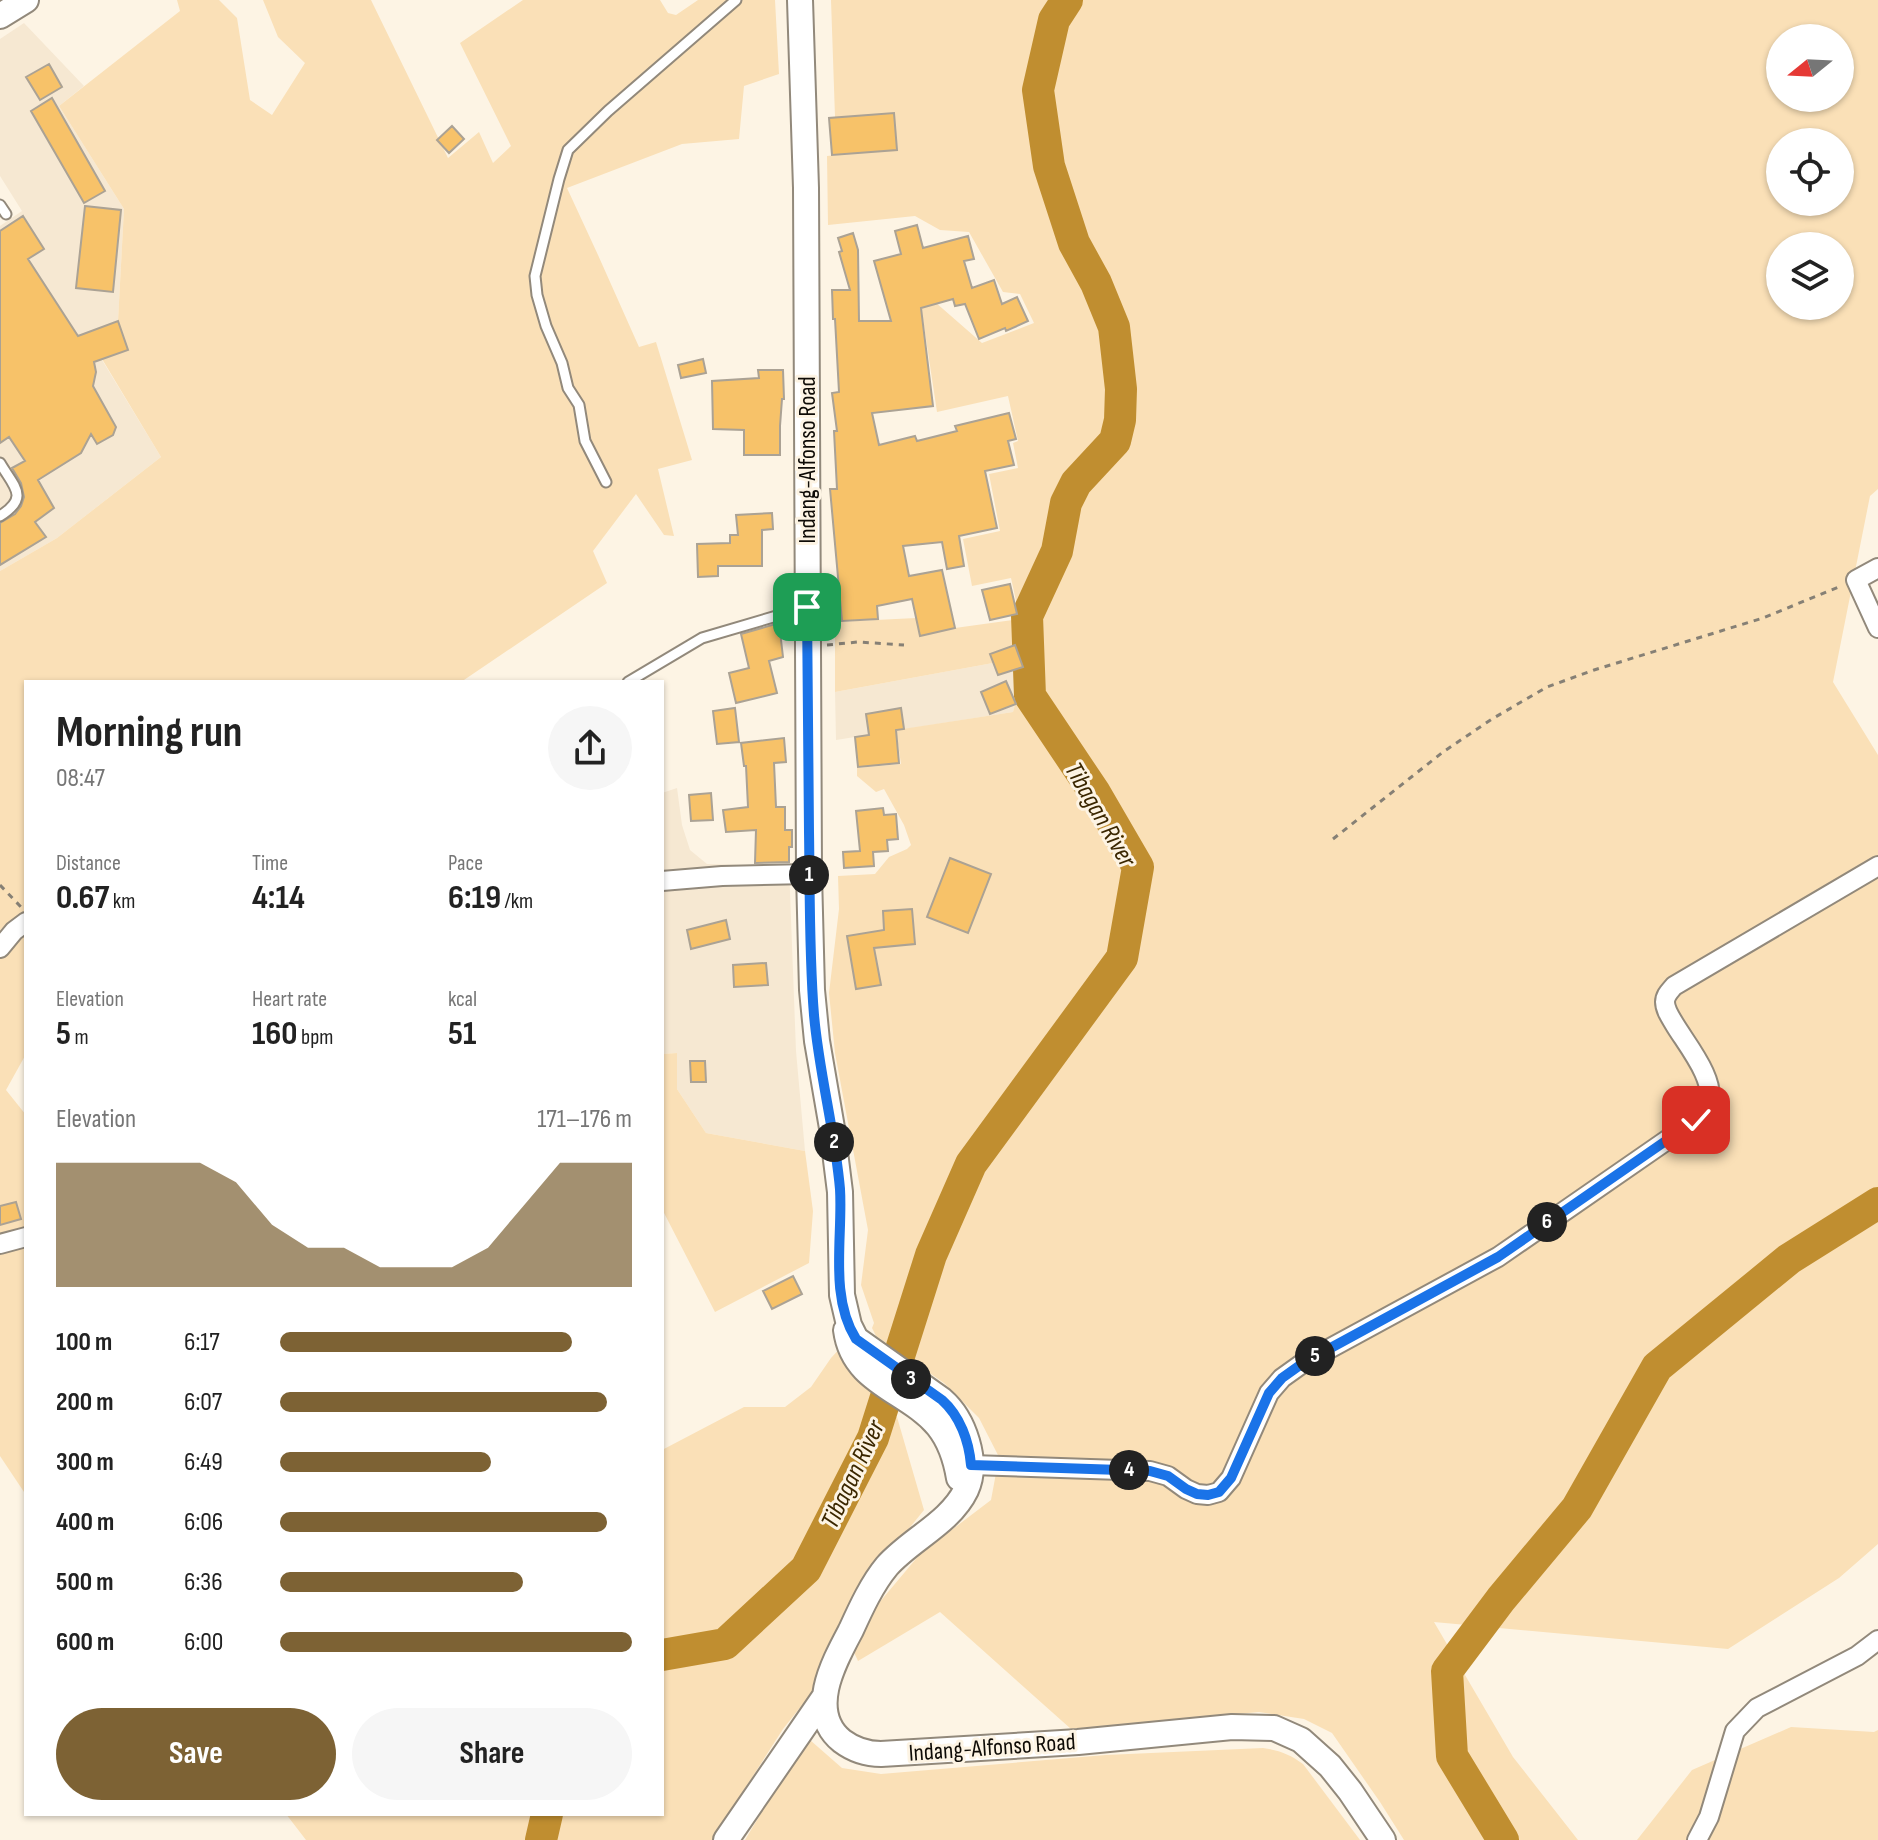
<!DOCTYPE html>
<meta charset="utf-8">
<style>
:root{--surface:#fff;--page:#f6f6f6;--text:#222;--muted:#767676;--accent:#7d6234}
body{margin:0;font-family:"Sofia Sans Condensed",sans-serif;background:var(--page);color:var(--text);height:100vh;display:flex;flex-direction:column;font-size:30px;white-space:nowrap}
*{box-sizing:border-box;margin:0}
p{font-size:26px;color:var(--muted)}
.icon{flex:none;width:44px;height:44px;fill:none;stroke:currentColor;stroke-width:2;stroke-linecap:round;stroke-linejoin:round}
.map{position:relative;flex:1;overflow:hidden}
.side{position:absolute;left:24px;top:680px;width:640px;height:1136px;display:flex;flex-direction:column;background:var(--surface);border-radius:0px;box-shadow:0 2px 6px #0004}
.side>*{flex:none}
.needle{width:52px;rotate:252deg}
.controls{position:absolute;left:1766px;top:24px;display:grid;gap:16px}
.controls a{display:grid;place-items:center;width:88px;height:88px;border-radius:50%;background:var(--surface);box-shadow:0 2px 6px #0004;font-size:40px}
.pin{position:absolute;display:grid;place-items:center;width:68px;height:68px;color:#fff;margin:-34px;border-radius:16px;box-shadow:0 4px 12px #0006}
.km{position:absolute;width:40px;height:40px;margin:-20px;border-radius:50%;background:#222;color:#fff;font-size:22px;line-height:40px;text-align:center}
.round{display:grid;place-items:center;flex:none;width:84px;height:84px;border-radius:42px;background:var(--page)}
.headline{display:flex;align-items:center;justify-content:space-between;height:136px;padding:0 32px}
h1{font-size:44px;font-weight:700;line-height:60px}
.metrics{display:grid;grid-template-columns:repeat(3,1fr);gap:12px;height:136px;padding:8px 32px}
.metrics div{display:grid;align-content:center}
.metrics b{font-size:34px;font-weight:700}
.metrics small{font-size:22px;font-weight:400}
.metrics p{font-size:22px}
.chart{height:224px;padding:16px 32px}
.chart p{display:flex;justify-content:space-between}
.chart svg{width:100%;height:144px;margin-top:8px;fill:var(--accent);opacity:.7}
.action{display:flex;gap:16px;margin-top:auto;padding:16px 32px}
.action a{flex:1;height:92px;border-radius:48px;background:var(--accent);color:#fff;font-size:32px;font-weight:700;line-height:92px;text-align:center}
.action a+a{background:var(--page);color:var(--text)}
ul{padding:0 32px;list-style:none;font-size:26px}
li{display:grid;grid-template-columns:128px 96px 1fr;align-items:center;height:60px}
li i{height:20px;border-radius:10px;background:var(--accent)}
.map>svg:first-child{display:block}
</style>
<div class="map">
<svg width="1878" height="1840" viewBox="0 0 1878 1840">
<rect width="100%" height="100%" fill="#fdf4e4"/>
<!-- built -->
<path fill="#f6e8d2" d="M24,23l60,63 -25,20 65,103 -6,112 10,29 -26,10 59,97 -104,81 -57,33v-345l22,-15 -22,-35v-137z
M1015,645l13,9 -15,58 -177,28 -1,-48 158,-29 -3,-9z
M677,788l5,37 8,25 17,14 82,2 7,185 9,100 -99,-18 -29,-44v-36l-15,1v-261z"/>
<!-- green -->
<path fill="#fae0b7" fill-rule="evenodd" d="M177,0h42l18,18 13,82 22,15 33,-52 -27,-26 -15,-37h108l77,158 31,-26 14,31 18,-17 -51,-103 63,-43h137l8,13 8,2 22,-15h77l4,74 -35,12 -5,53 -57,5 -115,44 31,67 41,92 17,-5 36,118 -34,9 16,67 -10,-1 -28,-41 -43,57 14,32 -146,99h-435v231l-25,16 -1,4v-362l57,-33 104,-81 -59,-98 26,-9 -10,-29 6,-112 -65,-103 121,-95z
M831,0h1047v489l-8,7 -37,186 45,73v789l-39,34 -111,71 -294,-27 79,135 65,83h-174l-24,-38 -48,-69 -28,-14 -45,-7 -188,17 -131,-117 -82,49 -6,-13 21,-38 47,-56 71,-54 8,-43 -20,-39 -35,-35 -68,-47 -4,-8 2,-5 -13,-38 7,-55 -33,-177 -6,-60 10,-84 -1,-33 37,-2 14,-17 18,-8 4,-4 -7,-20 -20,-36 -8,3 -19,-16v-8l44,-4 -5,-34 117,-18 15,-58 -13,-9 -24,9 2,9 -158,29v-70l81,-4 39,10 65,-9 -9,-41 -39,8 -9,-47 37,-8 -11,-57 29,-6 -5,-25 5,-2 -10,-45 -71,16 -16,-106 14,-4 47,41 52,-20 -14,-29 -17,-2 -34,-60 -29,-2 -25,-14 -87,9 -1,-69 70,-7 -3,-35 -59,3zM1780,38h60v60h-60zM1780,142h60v60h-60zM1780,246h60v60h-60z
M26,927v127l-20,36 20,25v113l-26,7v-279z
M677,1053v36l29,44 99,18 8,60 -4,52 -94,49 -53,-103v-155z
M26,1245v250l-26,-39v-205z
M843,1345l42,54 -3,11 15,7 27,93 -67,83 -43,97 -31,39 -71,111h-406l-20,-26h376v-364l82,-43h41l26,-20 20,-29z
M1791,1727l83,5 4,-2v110h-241l55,-70z
M810,1740l32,28 39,6 225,-19 157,-7c15,2 27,6 40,16l57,76h-615l42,-70z"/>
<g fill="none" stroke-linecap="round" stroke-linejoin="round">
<!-- river -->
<path stroke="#c08e30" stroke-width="32" d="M662,1655l63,-11 81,-75 67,-131 58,-183 40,-91 151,-206 16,-91 -43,-74 -65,-97 -3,-80 30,-65 9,-48 10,-20 39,-42 5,-21 1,-31 -7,-62 -18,-44 -22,-40 -25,-77 -11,-76 16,-70 13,-20
M541,1840l6,-26
M1503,1840l-51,-84 -5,-85 54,-72 76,-91 80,-141 132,-108 89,-56"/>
</g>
<!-- building -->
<path fill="#f7c269" stroke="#aba294" stroke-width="2" d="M49,64l13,23 -22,13 -14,-23z
M52,98l53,93 -21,12 -53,-92z
M894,113l3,37 -65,5 -3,-37z
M452,126l12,13 -15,14 -12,-13z
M85,206l36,4 -8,82 -37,-4z
M23,216l21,33 -16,10 50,77 40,-15 10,29 -34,12 2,10 -3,14 23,41 -3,8 -16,9 -6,-10 -10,19 -43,27 16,28 -19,14 11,15 -46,28v-42l15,-9 6,-8 3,-9 -3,-14 -9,-15 13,-7 -16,-24 -9,6v-212z
M917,225l6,23 45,-12 6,23 -10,2 8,27 22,-8 8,24 15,-7 11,24 -22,10 -1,-3 -26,11 -14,-35 -10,2 -2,-7 -32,9 12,98 -61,7 7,32 36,-9 2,5 40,-10 -2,-5 54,-13 7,26 -8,2 6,24 -29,6 12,57 -38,8 5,30 -17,3 -5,-27 -39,4 6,30 33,-6 13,58 -35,8 -8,-37 -35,7 1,13 -36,2 -12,-132h7l-3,-58h3l-5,-38 7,-1 -4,-73h-2l-1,-29h18l-11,-38 3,-1 -4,-13 15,-5 5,17 1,71h32l-17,-60 27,-7 -6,-23z
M703,359l3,14 -25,5 -3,-13z
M758,370h25l1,29h-2l-2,27v29h-36v-25l-31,-1 -1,-48 47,-3z
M772,513l1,16 -11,1v36h-44v10l-20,1 -1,-33 33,-1v-8h8l-2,-20z
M1010,584l7,30 -27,6 -8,-30z
M779,623l4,34 -14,4 8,32 -41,10 -7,-30 20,-5 -8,-34z
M1015,645l8,22 -25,8 -8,-21z
M1006,681l10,23 -26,10 -9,-22z
M735,708l4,34 -22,2 -4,-33z
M901,708l3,21 -8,1 3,33 -41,4 -3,-30 14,-2 -3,-21z
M784,738l2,24 -12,1 2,44h9v23h7v17h-3v15l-34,1 1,-33 -30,2 -3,-22 25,-3 -2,-41h-2l-3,-23z
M711,793l2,27 -22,1 -2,-26z
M883,808l1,7 12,-1 2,25 -11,1 1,11 -15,1 1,14 -30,2 -1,-16 17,-1 -4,-40z
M950,858l41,16 -23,59 -41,-16z
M912,909l3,35 -41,4 7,37 -25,4 -9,-53 37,-6 -1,-19z
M726,920l4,19 -39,10 -4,-19z
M766,963l2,22 -34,2 -1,-22z
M690,1061h15l1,21h-15z
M16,1202l5,17 -21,6v-19z
M793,1276l9,18 -30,15 -9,-18z"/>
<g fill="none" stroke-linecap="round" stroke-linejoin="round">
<defs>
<path id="lane" d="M0,205l6,9
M0,463c14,24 30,34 0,53
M606,482l-21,-41 -6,-36 -11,-17 -6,-25 -16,-37 -9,-31 -2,-19 24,-97 9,-29 40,-39 128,-111
M628,682l74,-44 105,-31"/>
<path id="street" d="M1878,568l-22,12 22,48
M662,881l60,-5 87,-2
M0,948l14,-17 12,-9
M0,1244l26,-7
M971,1465l179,6 18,5 18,13 11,5 11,1 11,-3 12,-14 38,-85 13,-15 21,-15 195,-106 198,-137c5,-5 10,-8 12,-14 10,-24 -21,-61 -33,-81 -4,-7 -10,-15 -10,-23 0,-7 5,-11 9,-16l204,-120
M1697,1840l12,-23 26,-86 22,-23 100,-52 21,-16"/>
<path id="secondary" d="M800,0l6,188 3,686 3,116 5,51 15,87 8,64 2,103 7,30 7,14 86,61c22,19 37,62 24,90 -16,33 -55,49 -79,76 -15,18 -26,42 -36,64 -17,32 -45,82 -9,111 12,9 24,13 39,13l197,-12 154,-15 42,1 27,12 29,26 20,25 33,49
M0,16l26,-16
M846,1330c7,54 62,60 92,96 12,15 18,34 21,52
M726,1840l99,-144"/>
</defs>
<!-- lane casing -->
<use href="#lane" stroke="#92897b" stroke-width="13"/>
<!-- street casing -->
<use href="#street" stroke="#92897b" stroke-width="22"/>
<!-- secondary casing -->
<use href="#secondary" stroke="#92897b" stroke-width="28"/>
<!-- path -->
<path stroke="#868075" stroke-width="3" stroke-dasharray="6 6" stroke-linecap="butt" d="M827,645l31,-3 46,3
M1333,839l110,-87 49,-33 55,-32 47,-17 169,-52 78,-32
M0,885l21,22"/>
<!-- lane -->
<use href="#lane" stroke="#fff" stroke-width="9"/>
<!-- street -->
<use href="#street" stroke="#fff" stroke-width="18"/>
<!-- secondary -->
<use href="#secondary" stroke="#fff" stroke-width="24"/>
</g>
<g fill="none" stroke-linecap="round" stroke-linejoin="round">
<defs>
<path id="route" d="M807,607c1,75 2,150 2,225 1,61 0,122 5,183 5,58 21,116 26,174 3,48 -11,107 16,150l86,61c18,16 27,41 29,65l179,6 18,5 18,13 11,5 11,1 11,-3 12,-14 38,-85 13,-15 21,-15 195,-106 198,-137"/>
</defs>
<!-- route casing -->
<use href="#route" stroke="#fff" stroke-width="16"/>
<!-- route -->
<use href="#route" stroke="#1a73e8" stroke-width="10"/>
</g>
<g text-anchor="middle" stroke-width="6" stroke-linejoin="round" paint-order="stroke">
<!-- street labels -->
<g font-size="24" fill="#0e0b06" stroke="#fdf4e4">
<text transform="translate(807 460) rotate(-90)" y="8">Indang-Alfonso Road</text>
<text transform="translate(992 1747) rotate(-4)" y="8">Indang-Alfonso Road</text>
</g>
<!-- water labels -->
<g font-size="26" font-style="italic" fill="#3b2700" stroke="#fdf4e4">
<text transform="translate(1101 814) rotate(60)" y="9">Tibagan River</text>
<text transform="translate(852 1474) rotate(-65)" y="9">Tibagan River</text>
</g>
</g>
</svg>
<div class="controls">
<a><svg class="needle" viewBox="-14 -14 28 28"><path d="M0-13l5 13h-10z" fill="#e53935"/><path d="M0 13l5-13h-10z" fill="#767676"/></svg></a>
<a><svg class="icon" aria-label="locate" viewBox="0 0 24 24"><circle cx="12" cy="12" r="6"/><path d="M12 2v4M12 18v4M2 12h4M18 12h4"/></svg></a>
<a><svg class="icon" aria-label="layers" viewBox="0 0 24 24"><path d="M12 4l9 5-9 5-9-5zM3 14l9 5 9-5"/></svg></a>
</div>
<div class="pin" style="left:807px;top:607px;background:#1e9e55"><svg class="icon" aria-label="arrive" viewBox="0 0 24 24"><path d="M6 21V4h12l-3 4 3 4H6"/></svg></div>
<div class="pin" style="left:1696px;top:1120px;background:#d93025"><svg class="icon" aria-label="check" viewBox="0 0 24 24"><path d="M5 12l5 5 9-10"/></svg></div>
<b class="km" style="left:809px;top:875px">1</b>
<b class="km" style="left:834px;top:1142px">2</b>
<b class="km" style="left:911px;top:1379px">3</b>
<b class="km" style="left:1129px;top:1470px">4</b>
<b class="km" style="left:1315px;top:1356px">5</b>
<b class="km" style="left:1547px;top:1222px">6</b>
<section class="side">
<div class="headline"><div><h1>Morning run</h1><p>08:47</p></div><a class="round"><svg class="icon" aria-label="share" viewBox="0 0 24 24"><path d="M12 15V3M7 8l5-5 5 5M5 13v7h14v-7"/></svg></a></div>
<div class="metrics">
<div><p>Distance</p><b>0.67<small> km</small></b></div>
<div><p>Time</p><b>4:14</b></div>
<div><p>Pace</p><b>6:19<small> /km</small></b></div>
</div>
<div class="metrics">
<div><p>Elevation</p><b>5<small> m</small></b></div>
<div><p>Heart rate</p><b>160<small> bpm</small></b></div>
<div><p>kcal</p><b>51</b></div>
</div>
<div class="chart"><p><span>Elevation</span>171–176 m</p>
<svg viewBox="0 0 160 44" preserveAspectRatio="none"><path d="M0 44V6L10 6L20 6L30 6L40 6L50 12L60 25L70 32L80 32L90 38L100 38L110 38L120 32L130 19L140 6L150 6L160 6V44z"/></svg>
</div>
<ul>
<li><b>100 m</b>6:17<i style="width:83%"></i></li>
<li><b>200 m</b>6:07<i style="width:93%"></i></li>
<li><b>300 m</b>6:49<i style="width:60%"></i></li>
<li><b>400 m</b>6:06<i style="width:93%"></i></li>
<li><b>500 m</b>6:36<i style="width:69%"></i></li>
<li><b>600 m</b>6:00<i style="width:100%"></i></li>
</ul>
<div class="action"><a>Save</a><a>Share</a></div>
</section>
</div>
